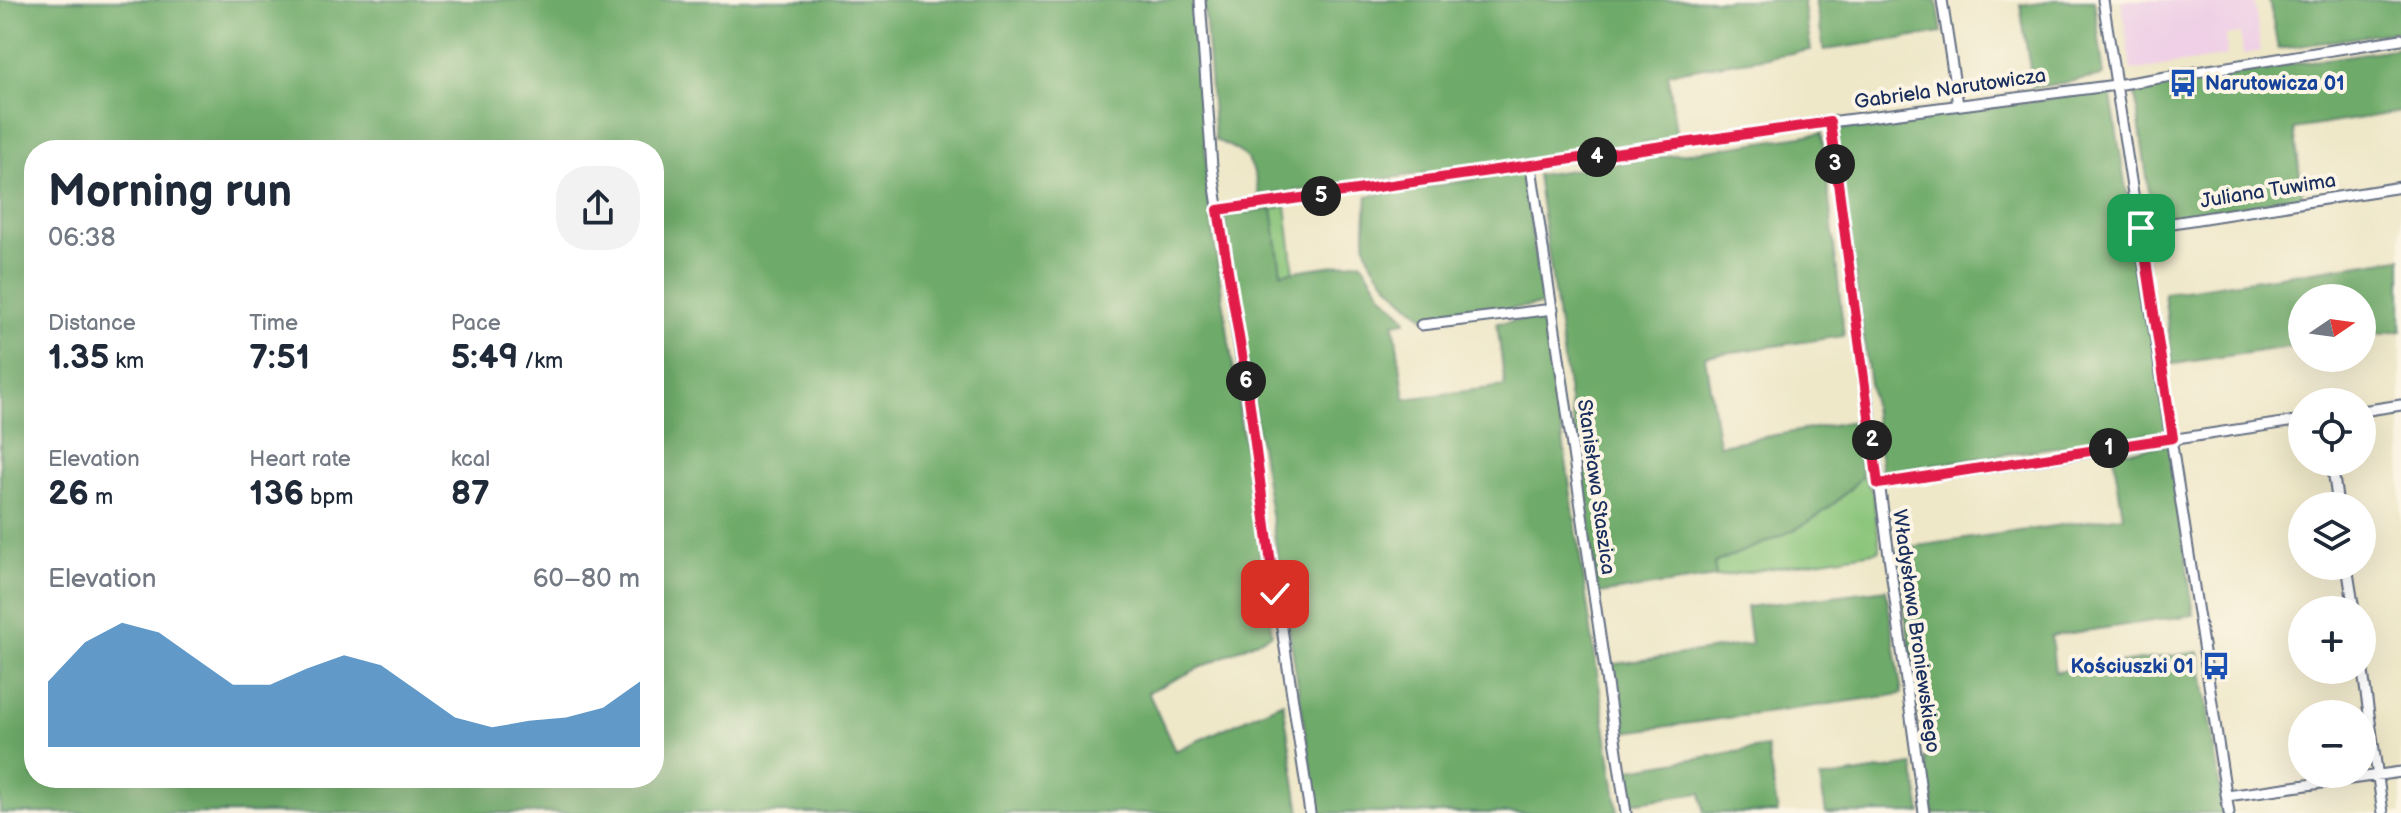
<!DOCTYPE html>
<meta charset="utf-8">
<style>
:root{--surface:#fff;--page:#f2f2f3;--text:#1f2937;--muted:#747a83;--accent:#1f6fb2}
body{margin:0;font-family:"Balsamiq Sans",sans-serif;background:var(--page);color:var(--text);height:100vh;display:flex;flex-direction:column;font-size:30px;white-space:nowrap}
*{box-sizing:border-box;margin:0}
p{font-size:26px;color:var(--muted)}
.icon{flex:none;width:44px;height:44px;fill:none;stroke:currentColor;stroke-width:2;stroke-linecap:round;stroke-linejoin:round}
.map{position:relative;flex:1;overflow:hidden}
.side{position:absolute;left:24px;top:140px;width:640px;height:648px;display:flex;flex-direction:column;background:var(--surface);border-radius:32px;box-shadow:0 8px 32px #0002}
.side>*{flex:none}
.needle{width:52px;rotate:77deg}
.tools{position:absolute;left:2288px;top:284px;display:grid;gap:16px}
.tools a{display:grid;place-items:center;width:88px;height:88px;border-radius:50%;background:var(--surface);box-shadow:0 8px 32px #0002;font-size:40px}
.pin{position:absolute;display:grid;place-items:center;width:68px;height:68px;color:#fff;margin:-34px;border-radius:16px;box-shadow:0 4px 12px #0006}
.km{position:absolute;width:40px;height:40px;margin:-20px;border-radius:50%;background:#222;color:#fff;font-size:22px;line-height:40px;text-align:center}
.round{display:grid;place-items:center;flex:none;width:84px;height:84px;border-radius:32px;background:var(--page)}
.overview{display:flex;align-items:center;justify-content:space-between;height:136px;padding:0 24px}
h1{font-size:44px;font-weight:800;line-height:60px}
.metrics{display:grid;grid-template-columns:repeat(3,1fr);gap:12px;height:136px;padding:8px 24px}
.metrics div{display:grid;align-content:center}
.metrics b{font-size:34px;font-weight:800}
.metrics small{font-size:22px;font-weight:400}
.metrics p{font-size:22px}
.chart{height:224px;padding:16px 24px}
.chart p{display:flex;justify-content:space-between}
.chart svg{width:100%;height:144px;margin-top:8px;fill:var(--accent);opacity:.7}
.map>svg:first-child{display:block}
</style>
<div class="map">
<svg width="2401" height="813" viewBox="0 0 2401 813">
<rect width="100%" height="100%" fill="#fcf5e5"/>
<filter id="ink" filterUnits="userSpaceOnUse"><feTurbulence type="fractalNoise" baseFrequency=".0125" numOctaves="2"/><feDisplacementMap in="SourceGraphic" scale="16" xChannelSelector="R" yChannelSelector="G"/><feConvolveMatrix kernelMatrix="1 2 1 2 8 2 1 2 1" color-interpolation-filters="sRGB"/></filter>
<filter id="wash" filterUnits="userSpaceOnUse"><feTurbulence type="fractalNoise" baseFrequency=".006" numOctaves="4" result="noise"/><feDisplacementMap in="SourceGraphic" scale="32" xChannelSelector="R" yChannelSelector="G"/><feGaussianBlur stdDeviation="1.8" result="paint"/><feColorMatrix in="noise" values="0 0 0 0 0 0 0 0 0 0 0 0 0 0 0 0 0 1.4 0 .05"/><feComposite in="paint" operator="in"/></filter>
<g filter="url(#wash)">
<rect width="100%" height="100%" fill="#eee7c8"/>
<!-- built -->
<path fill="#efd0e6" d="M2121,0h133l7,51 -18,3 -3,-20 -14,1 1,21 -96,15z"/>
<!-- green -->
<path fill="#89c479" stroke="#527a6c" stroke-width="2" d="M1286,206l8,66 -13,1 -9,-64z
M1862,476l11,16 7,59 -164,26 -2,-14c64,-27 99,-32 148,-87z"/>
<!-- forest -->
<path fill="#6eaa69" stroke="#446c64" stroke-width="2" fill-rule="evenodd" d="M0,0h1198l10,198 64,436 -124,58 27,59 108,-49 17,111h-1300zM34,150h620v628h-620z
M1204,0h599l8,50 -143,23 9,66 -418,57c-6,-36 -10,-42 -44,-56z
M1815,0h122l5,33 -118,17z
M2055,0h39l10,76 -71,12 -13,-83z
M2269,0h132v31l-123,18z
M2401,48v64l-107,17 9,70 -150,22 -19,-134z
M2110,90l16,99 9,33 31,209 -284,41 -47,-342z
M1822,133l22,203 -139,20 14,89 135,-24 8,55c-49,55 -84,60 -148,87l2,14 -118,17 -61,-419z
M1523,172l19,133 -116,14c-20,-19 -54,-43 -60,-72 -3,-16 1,-35 1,-51z
M1272,209l9,64 80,-12 21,33 22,22 2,5 -12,2 11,76 100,-13 -8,-63 48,-5 73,495h-300l-94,-597z
M2401,258v73l-39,6v-39h-60v47l-129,19 -9,-71z
M2169,445l25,170 -143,21 4,36 144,-20 25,161h-291l-37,-264 227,-33 -10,-63z
M1886,589l16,105 -283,39 -11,-68 143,-21 -5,-37z
M1767,747l11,66h-74l-3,-20 -72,10 -5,-33z
M1913,765l8,48h-95l-6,-34z"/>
</g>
<g filter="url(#ink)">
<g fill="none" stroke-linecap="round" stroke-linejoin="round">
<defs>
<path id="minor" d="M1200,0l12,167 98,646
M1942,0l16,105
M2103,0l126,813
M1830,122l94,691
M1531,167l95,646
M1218,210l612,-88 286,-37 285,-46
M2141,228l260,-41
M1421,325l132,-16
M2362,411l39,-6
M2332,462l6,44
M1878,484l424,-64
M2347,566l7,44
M2362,665l21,148
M2227,796l174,-24"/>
</defs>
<!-- minor casing -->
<use href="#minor" stroke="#656f83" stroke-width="13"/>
<!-- minor -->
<use href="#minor" stroke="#fff" stroke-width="9"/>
</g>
</g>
<g fill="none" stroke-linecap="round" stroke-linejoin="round" filter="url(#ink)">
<defs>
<path id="route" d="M1275,594l-27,-203 -30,-181 612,-88 48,362 295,-46 -32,-210"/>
</defs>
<!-- route casing -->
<use href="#route" stroke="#fff" stroke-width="16"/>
<!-- route -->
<use href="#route" stroke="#e11d48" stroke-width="10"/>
</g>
<!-- icons -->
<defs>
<symbol id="bus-bare" viewBox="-9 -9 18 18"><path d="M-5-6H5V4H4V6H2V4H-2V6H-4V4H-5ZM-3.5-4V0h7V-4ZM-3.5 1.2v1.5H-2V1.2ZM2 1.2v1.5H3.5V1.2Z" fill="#1a4fb4" stroke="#fcf5e5" stroke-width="2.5" paint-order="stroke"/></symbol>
</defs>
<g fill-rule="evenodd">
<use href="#bus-bare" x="2163" y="63" width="40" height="40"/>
<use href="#bus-bare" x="2196" y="646" width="40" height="40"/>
</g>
<g text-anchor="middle" stroke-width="8" stroke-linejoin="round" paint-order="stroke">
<!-- transit labels -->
<g font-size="20" font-weight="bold" fill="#164399" stroke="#fcf5e5" text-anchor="start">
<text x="2205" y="90">Narutowicza 01</text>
<text x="2194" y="673" text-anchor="end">Kościuszki 01</text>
</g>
<!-- street labels -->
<g font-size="20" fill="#1b2f5e" stroke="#fcf5e5">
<text transform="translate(1950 88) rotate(-8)" y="7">Gabriela Narutowicza</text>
<text transform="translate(2268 190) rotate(-9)" y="7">Juliana Tuwima</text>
<text transform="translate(1597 487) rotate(82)" y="7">Stanisława Staszica</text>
<text transform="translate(1917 631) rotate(82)" y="7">Władysława Broniewskiego</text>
</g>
</g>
</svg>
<div class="tools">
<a><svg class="needle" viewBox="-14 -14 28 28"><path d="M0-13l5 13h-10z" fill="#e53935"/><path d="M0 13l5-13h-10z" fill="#747a83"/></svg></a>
<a><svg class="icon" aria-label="locate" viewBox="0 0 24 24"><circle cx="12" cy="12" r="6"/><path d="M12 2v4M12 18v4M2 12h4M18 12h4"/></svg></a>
<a><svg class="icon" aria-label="layers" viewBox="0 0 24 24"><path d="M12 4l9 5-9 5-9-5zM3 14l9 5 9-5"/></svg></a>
<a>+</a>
<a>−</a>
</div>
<div class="pin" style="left:2141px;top:228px;background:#1e9e55"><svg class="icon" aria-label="arrive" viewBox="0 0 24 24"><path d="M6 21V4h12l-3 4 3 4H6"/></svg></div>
<div class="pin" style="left:1275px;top:594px;background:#d93025"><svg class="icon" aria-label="check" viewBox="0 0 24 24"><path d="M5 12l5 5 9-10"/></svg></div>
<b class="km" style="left:2109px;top:448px">1</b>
<b class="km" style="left:1872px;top:440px">2</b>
<b class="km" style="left:1835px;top:164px">3</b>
<b class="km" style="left:1597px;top:157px">4</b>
<b class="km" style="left:1321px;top:196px">5</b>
<b class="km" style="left:1246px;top:381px">6</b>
<section class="side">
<div class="overview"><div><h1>Morning run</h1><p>06:38</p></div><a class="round"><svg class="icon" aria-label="share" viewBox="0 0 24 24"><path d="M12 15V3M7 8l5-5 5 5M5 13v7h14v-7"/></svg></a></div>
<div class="metrics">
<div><p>Distance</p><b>1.35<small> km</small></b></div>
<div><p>Time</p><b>7:51</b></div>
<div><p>Pace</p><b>5:49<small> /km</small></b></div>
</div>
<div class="metrics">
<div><p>Elevation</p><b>26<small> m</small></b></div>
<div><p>Heart rate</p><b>136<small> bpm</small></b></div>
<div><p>kcal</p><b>87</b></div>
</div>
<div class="chart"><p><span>Elevation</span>60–80 m</p>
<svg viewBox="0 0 160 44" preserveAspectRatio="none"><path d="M0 44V24L10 12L20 6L30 9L40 17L50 25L60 25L70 20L80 16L90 19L100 27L110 35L120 38L130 36L140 35L150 32L160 24V44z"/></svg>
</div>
</section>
</div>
